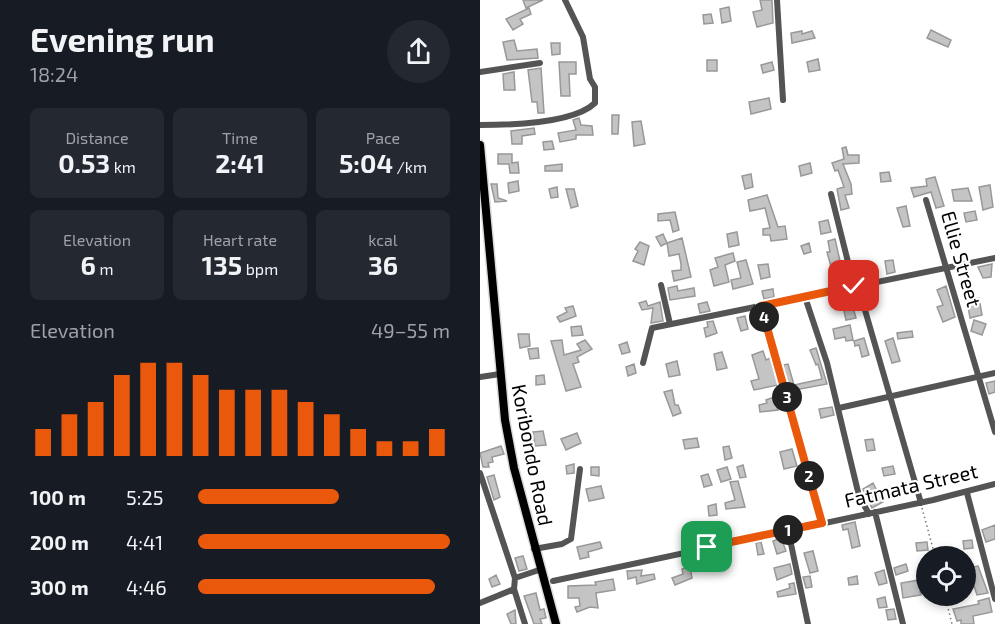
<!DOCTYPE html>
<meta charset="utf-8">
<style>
:root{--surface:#171b24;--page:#242831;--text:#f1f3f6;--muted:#9ea1a6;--accent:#ea580c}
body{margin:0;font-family:"Exo 2",sans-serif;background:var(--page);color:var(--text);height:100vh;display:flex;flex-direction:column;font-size:22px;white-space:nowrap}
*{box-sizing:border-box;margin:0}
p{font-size:20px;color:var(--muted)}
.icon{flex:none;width:33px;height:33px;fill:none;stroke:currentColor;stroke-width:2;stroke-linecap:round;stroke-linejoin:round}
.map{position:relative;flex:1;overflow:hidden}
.details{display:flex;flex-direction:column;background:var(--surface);width:480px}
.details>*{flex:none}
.buttons{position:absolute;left:436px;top:546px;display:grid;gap:12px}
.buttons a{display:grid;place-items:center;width:60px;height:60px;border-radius:50%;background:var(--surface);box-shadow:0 3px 9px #0003;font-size:30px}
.pin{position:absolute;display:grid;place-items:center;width:51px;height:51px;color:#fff;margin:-26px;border-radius:12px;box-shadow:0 3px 9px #0006}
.km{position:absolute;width:30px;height:30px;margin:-15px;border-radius:50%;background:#222;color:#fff;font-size:16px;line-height:30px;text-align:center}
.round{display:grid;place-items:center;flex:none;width:63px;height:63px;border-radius:32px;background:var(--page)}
.head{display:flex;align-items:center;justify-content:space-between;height:102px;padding:0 30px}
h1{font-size:33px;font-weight:700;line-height:45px}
.metrics{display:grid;grid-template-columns:repeat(3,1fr);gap:9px;height:102px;padding:6px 30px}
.metrics div{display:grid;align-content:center;border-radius:9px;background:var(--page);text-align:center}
.metrics b{font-size:26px;font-weight:700}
.metrics small{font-size:16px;font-weight:400}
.metrics p{font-size:16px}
.chart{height:168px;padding:12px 30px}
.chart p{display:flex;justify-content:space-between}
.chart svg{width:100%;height:108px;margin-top:6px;stroke:var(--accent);stroke-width:6}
ul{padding:0 30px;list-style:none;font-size:20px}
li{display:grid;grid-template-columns:96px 72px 1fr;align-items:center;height:45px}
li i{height:15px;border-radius:8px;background:var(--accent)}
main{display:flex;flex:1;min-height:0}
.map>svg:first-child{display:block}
</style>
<main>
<section class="details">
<div class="head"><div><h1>Evening run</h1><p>18:24</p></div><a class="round"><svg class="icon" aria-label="share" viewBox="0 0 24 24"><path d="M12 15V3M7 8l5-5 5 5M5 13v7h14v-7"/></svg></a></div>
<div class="metrics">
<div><p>Distance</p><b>0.53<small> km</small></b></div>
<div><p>Time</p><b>2:41</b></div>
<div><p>Pace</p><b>5:04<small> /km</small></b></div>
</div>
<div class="metrics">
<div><p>Elevation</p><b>6<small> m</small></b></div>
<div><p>Heart rate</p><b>135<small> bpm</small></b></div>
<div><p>kcal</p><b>36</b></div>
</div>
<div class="chart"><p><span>Elevation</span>49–55 m</p>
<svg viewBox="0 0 160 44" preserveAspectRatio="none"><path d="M5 44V33M15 44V27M25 44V22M35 44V11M45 44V6M55 44V6M65 44V11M75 44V17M85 44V17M95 44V17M105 44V22M115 44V27M125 44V33M135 44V38M145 44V38M155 44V33"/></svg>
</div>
<ul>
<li><b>100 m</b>5:25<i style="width:56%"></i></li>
<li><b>200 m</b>4:41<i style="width:100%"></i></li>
<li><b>300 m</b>4:46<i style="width:94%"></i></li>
</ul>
</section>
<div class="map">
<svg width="515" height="624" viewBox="0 0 515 624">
<rect width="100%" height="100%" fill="#fff"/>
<!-- building -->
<path fill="#c4c4c4" stroke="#989898" stroke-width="1.5" d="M43,0h20l-17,8z
M280,0h12l1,23 -16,4 -4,-15 9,-2z
M249,7l2,14 -9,2 -2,-14z
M49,8l2,6 -11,5 3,5 -10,6 -7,-11z
M231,14l2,9 -9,1 -1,-9z
M451,30l20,10 -3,7 -21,-9z
M322,31v3l10,-3 3,7 -23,5 -1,-10z
M34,40l3,11 20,-2 1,9 -31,2 -4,-18z
M71,43h9v11l-8,1z
M338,59l2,11 -11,2 -2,-10z
M227,60h10v11h-10z
M79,62h17v12h-7l1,22h-9z
M292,62l2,8 -11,3 -2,-8z
M61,68l3,45h-6l-1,-11h-5l-4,-32z
M34,72l1,18h-11l-1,-16z
M289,98l2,11 -20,5 -2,-12z
M132,115h7l-1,19h-6z
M99,118l2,7 11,1 1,9h-17v4l-16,3 -2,-9 18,-3 -3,-10z
M161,121l4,23 -11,2 -2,-24z
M54,128l1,6 -13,2v8h-10l-1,-13z
M72,141l2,8 -10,1 -1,-8z
M366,147l2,8h11v8l-16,1 8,20 1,10 -7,1 4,13 -8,2 -4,-21 7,-2 -6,-17 -3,1 -3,-8 12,-4 -2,-11z
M18,154h14v9l6,-1 1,11h-9l-1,-9h-11z
M330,163l2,10 -11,3 -2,-10z
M82,164v7h-17v-5z
M409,172l2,9 -10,1 -1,-9z
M271,174l2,13 -8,2 -3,-13z
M455,177l9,29 -8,2 -5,-16 -17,5 -3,-9 16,-2 -1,-7z
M38,181l1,10 -10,2 -1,-10z
M11,184h6l1,14 9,3 -12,1z
M510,185l3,22 -10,3 -4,-23z
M77,187l1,10 -7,1 -2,-9z
M488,188l4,13h-18l-2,-11z
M86,189h8l4,17 -7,2z
M287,195l11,32 7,-1 2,13 -16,2 -1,-6h-7v-6l7,-1 -5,-20 -15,3 -2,-11z
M426,206l4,20 -7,1 -6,-19z
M495,211l2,9 -11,2 -2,-9z
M195,212l4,18 -6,2 -3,-12 -12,1v-7z
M348,220l3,12 -10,2 -2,-12z
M257,232l2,13 -10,2 -2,-13z
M183,234l4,9 15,-5 9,39 -17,4 -2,-10 9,-1v-6l-2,-10 -10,2 -2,-13 -6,3 -5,-9z
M355,239l10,44 -9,2 -9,-33h3l-2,-11z
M160,242l9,4 -5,19 -11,-4 5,-10 -3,-2z
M329,243l2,9 -7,2 -3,-8z
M253,253l2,8 -10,4 4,17 -15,4 -4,-16 8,-3 -3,-9z
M266,260l7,24 -20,5 -2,-9 10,-2 -4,-16z
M413,260l2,12 -8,2 -2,-13z
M288,264l2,13 -9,2 -3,-14z
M512,264l-1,13 -8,1 -5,-11z
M197,286l1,5 16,-3 1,8 -25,4 -2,-12z
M466,286l9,31 -12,5 -6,-15 6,-2 -6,-15z
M293,289l1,8 -10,2 -2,-8z
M499,298l3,17 -12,3 -3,-18z
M166,301l2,5 12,-4 3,19 -12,2 2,-15 -11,2 -3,-7z
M227,302l3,9 -10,2 -2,-9z
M372,304l4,14 -10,2 -3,-14z
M93,306l3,10 -16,6 -3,-5 10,-5 -2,-4z
M265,316l3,13 -7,2 -4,-13z
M494,320l12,4 -4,11 -11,-4z
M233,321l4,12 -11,4 -2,-9 4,-1 -1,-5z
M370,325l3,15 -7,1 -1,-4 -10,2 -2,-10z
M101,326l2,9 -11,1 -1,-9z
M432,331l1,6 -15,2 -1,-6z
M38,334h11l1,12 -10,2z
M384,338l5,17 -7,2 -3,-12 -4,1 -1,-5z
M413,338l7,23 -8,2 -7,-22z
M82,340l2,15 17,-5 -4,-6 8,-4 7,9 -15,8 2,5 -6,2 8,23 -15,4 -15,-50z
M147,342l3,10 -8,2 -3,-9z
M58,348l1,10 -9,1 -2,-10z
M336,348l11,36 -37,7 -7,-26 5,-1 6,21 28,-6 -4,-15 -2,1 -6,-15z
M283,351l3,9 4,-2 8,27 -24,5 -3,-9 8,-2 -7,-24z
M242,352l5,16 -10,2 -3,-16z
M197,361l3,14 -11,2 -3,-13z
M154,364l2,9 -8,3 -2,-9z
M64,375l1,9 -9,1v-9z
M515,381v11l-6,2 -3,-11z
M192,390l3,15h3l3,8 -8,3 -9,-24z
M294,397l4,13 -18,2 -1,-7 8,-2 -1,-3z
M352,407l2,8 -13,3 -2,-9z
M63,431l3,14 -11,1 -2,-14z
M97,433l4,10 -15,7 -5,-11z
M217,438l2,9 -14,2 -2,-9z
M393,439l2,11 -8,1 -2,-11z
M21,446l3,8 -12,3 1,5 -5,1 1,4h-6l-3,-14z
M249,446l3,12 -7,2 -2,-13z
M312,449l5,17 -13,3 -4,-17z
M54,450l3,14 -6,2 -3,-15z
M94,464v9l-7,1 -1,-8z
M263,465l3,12 -6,1 -3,-11z
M413,466l2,8 -11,2 -2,-8z
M111,467h8v9l-8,-1z
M247,467l4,12 -10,3 -4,-12z
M228,474l4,11 -8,2 -3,-11z
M14,475l6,22 -6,3 -7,-23z
M258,481l7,26 -19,2 -1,-6 10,-3 -5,-18z
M393,483l10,19 -11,6 -9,-19z
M121,486l3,12 -15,3 -3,-12z
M236,504l1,11 -8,1 -1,-10z
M375,522l5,24 -8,2 -4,-19 -5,1 -1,-5z
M515,525v14l-9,3 -4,-12z
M301,538l5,13 -9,3 -4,-13z
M492,540l1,8 -9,1 -1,-8z
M120,542l2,6 -14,4 1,5 -9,2 -3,-12z
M281,542l3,12 -6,1 -2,-12z
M447,542l1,8 -11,1 -1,-8z
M333,551l5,20 -8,2 -6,-20z
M43,556l4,13 -8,2 -4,-13z
M310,564l2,10 -15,6 -3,-12z
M426,564l2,7 -12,4 -2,-7z
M498,566l10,27 -11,2 -9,-27z
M210,567l2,11 -17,7 -3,-7 11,-4 -1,-5z
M162,570l-1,6 13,-2 1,5 -18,5 -1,-7 -8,2 -1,-8z
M404,570l3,13 -8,2 -4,-12z
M16,575l4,9 -8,3 -3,-8z
M330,576l2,11 -6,1 -3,-11z
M377,576l1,8 -9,1 -1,-7z
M447,578v10l-7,3 1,4 -18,3 -2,-15 18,-3v2z
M133,579l2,11 -19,3 2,15 -8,-1 -13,5 -2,-5 5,-1 -1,-8h-11v-12l28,-1 -1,-3z
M314,583l2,11 -18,3 -1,-5 13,-4 -1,-4z
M56,593l4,17 4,-1 2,9 -6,1 2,5h-8l-10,-28z
M405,597l2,10 -8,1 -2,-9z
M509,598l3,14 -19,4 1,8h-13v-4l-4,1 -4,-12 26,-5 -1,-3z
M414,609l2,10 -8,1 -2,-10z
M35,610l1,14h-5l-4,-10z"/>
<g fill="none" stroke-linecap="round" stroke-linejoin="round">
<defs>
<path id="highway" d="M0,145l25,275 9,48 42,156"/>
</defs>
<!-- highway casing -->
<use href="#highway" stroke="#dbdbdb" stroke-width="11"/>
<!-- path -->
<path stroke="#767676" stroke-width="1.5" stroke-dasharray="1.5 3" stroke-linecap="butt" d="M442,508l13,48
M465,596l7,28"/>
<!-- minor -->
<path stroke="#545454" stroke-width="6" d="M297,0l6,100
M0,72l60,-9
M0,125c30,0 93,-1 115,-22v-16l-5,-8 -7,-42 -18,-37
M351,194l23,92
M446,200l69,232
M181,285l9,39
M378,286l63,217
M325,297l22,66 32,133 10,18
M281,306l61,217
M163,363l9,-35 343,-70
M0,377l20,-3
M359,408l156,-35
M0,473l35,105
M487,493l28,106
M395,512l28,112
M308,530l20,94
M54,549l28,-5 9,-5 9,-70
M73,581l380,-81 62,-16
M0,603l34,-14
M45,624l-11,-35 1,-11 27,-9"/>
<!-- highway -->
<use href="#highway" stroke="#000" stroke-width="8"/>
</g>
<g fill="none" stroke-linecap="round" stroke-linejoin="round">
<defs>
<path id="route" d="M227,547l115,-24 -61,-217 93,-20"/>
</defs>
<!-- route casing -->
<use href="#route" stroke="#fff" stroke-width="12"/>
<!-- route -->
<use href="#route" stroke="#ea580c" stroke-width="8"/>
</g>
<g text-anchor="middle" stroke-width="4.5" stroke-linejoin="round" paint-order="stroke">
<!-- street labels -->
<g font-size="20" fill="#000" stroke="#fff">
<text transform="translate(481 259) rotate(74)" y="7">Ellie Street</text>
<text transform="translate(52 455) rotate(79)" y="7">Koribondo Road</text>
<text transform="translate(431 486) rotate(-13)" y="7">Fatmata Street</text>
</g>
</g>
</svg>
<div class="buttons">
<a><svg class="icon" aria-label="locate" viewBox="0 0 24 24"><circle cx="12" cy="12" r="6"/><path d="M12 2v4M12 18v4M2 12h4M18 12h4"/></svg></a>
</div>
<div class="pin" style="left:227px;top:547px;background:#1e9e55"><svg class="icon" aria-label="arrive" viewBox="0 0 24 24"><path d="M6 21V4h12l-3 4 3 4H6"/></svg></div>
<div class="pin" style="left:374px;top:286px;background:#d93025"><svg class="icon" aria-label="check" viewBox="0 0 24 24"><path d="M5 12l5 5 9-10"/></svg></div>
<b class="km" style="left:308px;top:530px">1</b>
<b class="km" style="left:329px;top:476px">2</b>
<b class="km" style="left:307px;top:397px">3</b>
<b class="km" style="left:284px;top:317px">4</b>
</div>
</main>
